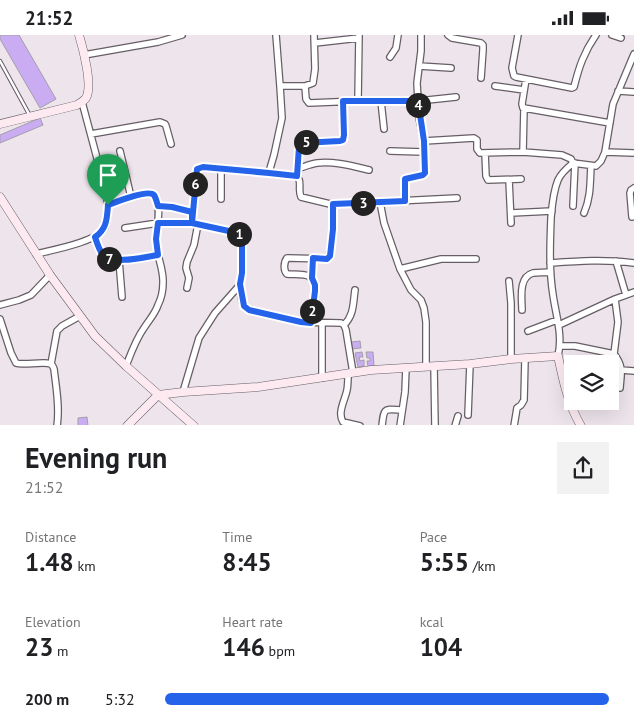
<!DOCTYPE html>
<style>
:root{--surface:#fff;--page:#f2f2f2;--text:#202124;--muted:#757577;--accent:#2563eb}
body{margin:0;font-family:"PT Sans",sans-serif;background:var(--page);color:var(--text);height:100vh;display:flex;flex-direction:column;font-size:19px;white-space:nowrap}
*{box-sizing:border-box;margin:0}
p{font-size:16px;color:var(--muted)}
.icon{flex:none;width:28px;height:28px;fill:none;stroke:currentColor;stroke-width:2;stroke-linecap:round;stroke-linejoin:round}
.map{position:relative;height:390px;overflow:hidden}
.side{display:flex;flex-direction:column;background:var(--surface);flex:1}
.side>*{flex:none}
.controls{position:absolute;left:564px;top:320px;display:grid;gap:10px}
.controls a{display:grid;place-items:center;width:55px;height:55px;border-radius:0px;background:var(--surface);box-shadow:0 5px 20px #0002;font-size:25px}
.pin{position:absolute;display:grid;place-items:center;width:42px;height:42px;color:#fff;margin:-51px -21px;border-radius:50% 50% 50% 0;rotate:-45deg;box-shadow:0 0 5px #0007}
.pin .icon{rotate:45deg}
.km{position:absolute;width:25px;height:25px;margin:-12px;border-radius:50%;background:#222;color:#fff;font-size:14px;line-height:25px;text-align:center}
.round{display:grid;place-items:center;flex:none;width:52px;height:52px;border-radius:0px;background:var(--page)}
.summary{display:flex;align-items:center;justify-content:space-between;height:85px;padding:0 25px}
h1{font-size:28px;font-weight:800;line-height:38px}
.stats{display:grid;grid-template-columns:repeat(3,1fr);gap:8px;height:85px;padding:5px 25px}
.stats div{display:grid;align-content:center}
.stats b{font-size:25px;font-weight:800}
.stats small{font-size:14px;font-weight:400}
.stats p{font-size:14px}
ul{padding:0 25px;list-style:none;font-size:16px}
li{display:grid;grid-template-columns:80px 60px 1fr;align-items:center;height:38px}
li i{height:12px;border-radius:6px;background:var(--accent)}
.status{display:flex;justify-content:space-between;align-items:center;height:35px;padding:0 25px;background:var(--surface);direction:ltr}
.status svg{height:14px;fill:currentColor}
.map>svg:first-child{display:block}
</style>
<div class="status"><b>21:52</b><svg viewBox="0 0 49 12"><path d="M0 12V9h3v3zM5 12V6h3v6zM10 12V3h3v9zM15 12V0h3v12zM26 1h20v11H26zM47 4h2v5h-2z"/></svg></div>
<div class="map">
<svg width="634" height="391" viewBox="0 0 634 391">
<rect width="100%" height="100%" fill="#eee4ec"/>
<!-- building -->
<path fill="#caacf2" stroke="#a39fa9" d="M0,0h19l37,64 -16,9 -40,-69z
M40,83l3,7 -43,18v-8z
M360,306l1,7 -10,1v-7z
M362,317l1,5h-4l1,4 4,-1v6l-6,1 -3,-14z
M366,317h7l1,14 -6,1 -1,-6h3v-3h-3z
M87,382l1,9h-10v-8z"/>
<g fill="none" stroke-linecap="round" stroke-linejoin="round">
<defs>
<path id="lane" d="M0,26l29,53"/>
<path id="street" d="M448,0l4,3 29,5 2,2v5l-2,28
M518,0l-6,33 2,8 2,1 56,11 2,-1c5,-20 10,-35 22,-52
M612,0l9,3
M315,8l44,-5
M84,20l74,-13 24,-7
M390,22l6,-9 2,-13
M419,31l32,2
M280,51h25l8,-3 2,-14 -1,-34
M305,51l1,13 3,4 49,-2h60l38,-4
M495,51l29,4
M618,56l16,1
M358,66l1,-66
M381,66l3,28
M523,73l-1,-4 4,-25
M91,99l69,-12 5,2 1,2 5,18
M424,106l50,-3 3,2v9l3,4 43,-1 39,3 9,4 2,4 23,3 5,-5 4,-9 8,-48 21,-50
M120,116l11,46
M390,116l34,1
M523,117l1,-44 86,15
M605,117l29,1
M485,118l1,23 2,4 33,-1
M297,134c7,-2 13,-5 20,-6 17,-2 35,3 52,7
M269,137l5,-17 8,-37 -2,-32 -4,-51
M297,141l2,-29 2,-4 39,-2 3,-1 1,-5 -1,-34
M509,145l2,43
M221,164v-30
M405,166v-22l18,-4 2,-4 -1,-30 -5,-23 -2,-35 4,-32v-16
M380,167l4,21 16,46 11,21 10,10 3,8 2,14v45
M108,170c8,-3 38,-14 44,-11 11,6 5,34 4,44 -1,15 8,30 7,45 0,7 -2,16 -5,22 -3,9 -9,15 -14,23 -8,11 -13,25 -18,38
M158,171l13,1 21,5
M573,171l2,-43
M511,178l41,-2
M584,178c7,-16 6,-31 7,-47
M632,182l-2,-24 1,-3 3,-2
M192,188l5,-52v-2l6,-2 91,8c10,4 3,14 7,22l29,7h7l120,-6
M125,193l33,-5h34l46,10 4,7v33l-1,7 -3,7 -23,26 -16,25 -16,54
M95,202c2,6 4,13 8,18 10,10 41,2 54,0
M36,219c16,-4 62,-12 69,-27 4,-11 3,-24 1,-35l-24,-90
M119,225l3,37
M616,226l10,34
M550,228c28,-2 55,-4 84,0
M400,234l41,-10h35
M311,243l2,-20
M509,246l2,22v56
M240,249c1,10 0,21 9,26l52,12 40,1 3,2 2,5 7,43
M187,253l2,-10 -3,-10 1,-6 7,-17 4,-21
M615,264l3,23 -4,32c10,13 7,19 6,34
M0,270l19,-5 12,-5 19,-20
M522,275c0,-11 -4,-33 11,-37 5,-1 12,0 17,-1
M0,284l11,34 5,10c8,3 31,-3 36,2 1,1 1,2 2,4 2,18 6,38 3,57
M311,288c1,-10 9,-40 -1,-46 -6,-4 -17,-2 -23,-3 -4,-4 -3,-12 0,-16h2l38,1 2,-2 4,-28v-25
M322,288v55
M344,290c10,-10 9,-21 11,-35
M559,290l56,-26 19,-7
M528,296l29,-11
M560,311h15l39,8
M558,321c5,-21 -2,-40 -5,-61 -4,-25 -3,-51 -2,-77 1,-12 2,-26 7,-38 3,-7 9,-12 15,-17
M51,329l6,-33 5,-5 18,-10
M434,331l1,60
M621,335l13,1
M348,339c0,5 0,11 -1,16 -2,10 -10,23 -4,32l17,4
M468,380l2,-51
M382,391c2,-19 2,-17 20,-16
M400,391l5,-34 1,-24
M455,391l3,-10
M514,391l3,-18 4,-3 3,-5 1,-41"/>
<path id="secondary" d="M0,89l77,-19c3,-2 7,-4 9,-7 7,-12 -3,-50 -7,-63
M0,162l50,78 45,61 31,30 68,60
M127,391l31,-31 25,-3 75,-5 113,-17 99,-6 41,-5 47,-3c5,24 10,48 23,70"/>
</defs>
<!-- lane casing -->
<use href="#lane" stroke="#665e65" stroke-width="4.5"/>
<!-- street casing -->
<use href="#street" stroke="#665e65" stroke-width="8"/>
<!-- secondary casing -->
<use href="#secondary" stroke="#665e65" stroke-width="9"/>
<!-- lane -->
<use href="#lane" stroke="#fff" stroke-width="2.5"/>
<!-- street -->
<use href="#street" stroke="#fff" stroke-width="5.5"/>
<!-- secondary -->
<use href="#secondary" stroke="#fceaf0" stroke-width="8"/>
</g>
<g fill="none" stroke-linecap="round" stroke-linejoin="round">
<defs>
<path id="route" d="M108,170c8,-3 40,-16 46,-10 2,3 3,8 4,11l14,1 20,5v11l46,10 4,7v33l-2,11 4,22 5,4 52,12 10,1 4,-32v-6l-3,-7 1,-20 14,1 3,-3 3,-27v-25l72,-3v-22l18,-4 2,-2 -1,-32 -6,-40h-75l1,34 -1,5 -3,1 -39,2 -2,4 -2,29 -28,-3 -66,-6 -6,2 -5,54h-34l-2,16 2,16c-14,2 -45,10 -55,0 -4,-5 -6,-12 -8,-18 12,-8 12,-19 13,-32"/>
</defs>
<!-- route casing -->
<use href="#route" stroke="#fff" stroke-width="10"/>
<!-- route -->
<use href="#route" stroke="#2563eb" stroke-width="6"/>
</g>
</svg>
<div class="controls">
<a><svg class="icon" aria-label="layers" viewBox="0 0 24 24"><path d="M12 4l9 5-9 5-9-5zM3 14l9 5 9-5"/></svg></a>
</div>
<div class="pin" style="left:108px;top:170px;background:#1e9e55"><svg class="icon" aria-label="arrive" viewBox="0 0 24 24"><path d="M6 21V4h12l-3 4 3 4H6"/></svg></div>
<b class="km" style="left:239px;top:199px">1</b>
<b class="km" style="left:312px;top:276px">2</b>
<b class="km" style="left:363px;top:168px">3</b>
<b class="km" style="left:418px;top:70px">4</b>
<b class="km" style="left:306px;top:107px">5</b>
<b class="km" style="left:195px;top:149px">6</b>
<b class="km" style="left:109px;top:224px">7</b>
</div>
<section class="side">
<div class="summary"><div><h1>Evening run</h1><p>21:52</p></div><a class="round"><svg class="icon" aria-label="share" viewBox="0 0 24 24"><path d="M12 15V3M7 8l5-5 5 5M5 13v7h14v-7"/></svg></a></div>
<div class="stats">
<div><p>Distance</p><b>1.48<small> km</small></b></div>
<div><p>Time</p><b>8:45</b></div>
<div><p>Pace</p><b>5:55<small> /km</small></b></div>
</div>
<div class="stats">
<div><p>Elevation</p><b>23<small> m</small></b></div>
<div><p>Heart rate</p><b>146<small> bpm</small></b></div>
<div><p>kcal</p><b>104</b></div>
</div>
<ul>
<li><b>200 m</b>5:32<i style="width:100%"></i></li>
</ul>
</section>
